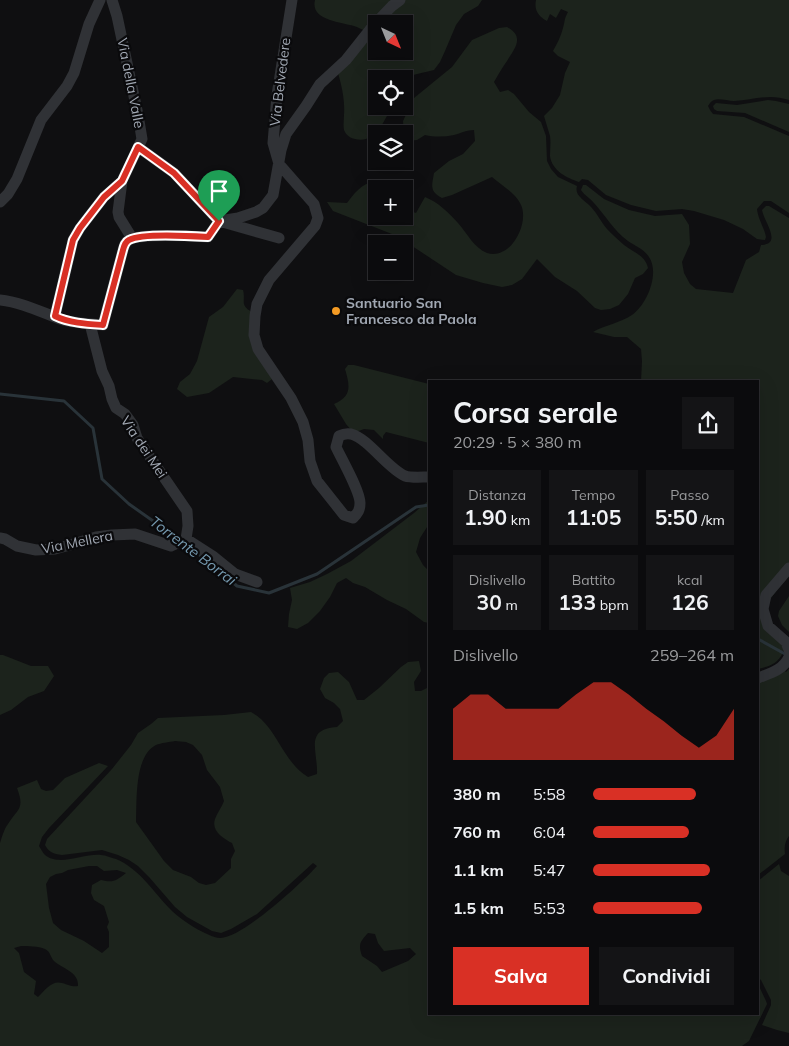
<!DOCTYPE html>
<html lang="it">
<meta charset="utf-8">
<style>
:root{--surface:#0b0b0d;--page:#141416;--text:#f1f3f6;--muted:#9a9b9d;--line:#2b2b2e;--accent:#d93025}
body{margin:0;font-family:Mulish,sans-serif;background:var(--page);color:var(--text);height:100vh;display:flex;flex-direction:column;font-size:19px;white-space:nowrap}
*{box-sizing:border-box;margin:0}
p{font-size:16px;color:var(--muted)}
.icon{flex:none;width:28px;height:28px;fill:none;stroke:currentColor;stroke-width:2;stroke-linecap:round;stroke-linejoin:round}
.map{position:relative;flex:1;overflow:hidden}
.side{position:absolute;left:428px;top:380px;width:331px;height:635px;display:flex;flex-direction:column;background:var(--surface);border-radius:0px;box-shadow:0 5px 20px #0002,0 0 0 1px var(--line)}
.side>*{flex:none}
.needle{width:32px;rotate:137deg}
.controls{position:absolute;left:368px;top:15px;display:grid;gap:10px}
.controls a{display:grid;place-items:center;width:45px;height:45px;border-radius:0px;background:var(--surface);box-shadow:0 5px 20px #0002,0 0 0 1px var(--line);font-size:25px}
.pin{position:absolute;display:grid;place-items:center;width:42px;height:42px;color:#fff;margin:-51px -21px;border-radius:50% 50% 50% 0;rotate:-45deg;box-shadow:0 0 5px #0007}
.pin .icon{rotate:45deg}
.round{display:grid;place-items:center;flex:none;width:52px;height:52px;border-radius:0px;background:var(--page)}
.overview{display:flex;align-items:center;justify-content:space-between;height:85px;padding:0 25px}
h1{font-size:28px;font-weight:700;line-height:38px}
.metrics{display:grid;grid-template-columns:repeat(3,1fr);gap:8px;height:85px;padding:5px 25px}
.metrics div{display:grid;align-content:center;border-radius:0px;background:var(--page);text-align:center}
.metrics b{font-size:21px;font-weight:700}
.metrics small{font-size:14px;font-weight:400}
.metrics p{font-size:14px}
.chart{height:140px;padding:10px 25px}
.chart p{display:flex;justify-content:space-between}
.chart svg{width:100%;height:90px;margin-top:5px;fill:var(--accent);opacity:.7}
.action{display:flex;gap:10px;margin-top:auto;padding:10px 25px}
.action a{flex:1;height:58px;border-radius:0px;background:var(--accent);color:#fff;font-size:20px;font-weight:700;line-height:58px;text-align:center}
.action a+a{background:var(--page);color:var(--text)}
ul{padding:0 25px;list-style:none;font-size:16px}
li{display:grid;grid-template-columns:80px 60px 1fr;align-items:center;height:38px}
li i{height:12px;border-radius:6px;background:var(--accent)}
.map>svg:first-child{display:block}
</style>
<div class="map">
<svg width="789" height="1046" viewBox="0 0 789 1046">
<rect width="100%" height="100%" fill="#0f0f11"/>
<!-- green -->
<path fill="#1c231c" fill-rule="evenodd" d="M315,0h79l-29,31c-4,-2 -7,-4 -11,-5 -14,-4 -44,-6 -39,-26z
M404,0h78l-4,6 -14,8 -8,11 -11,26 -5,11 -6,8 -21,5 -9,10v-6h-28v27h16c-8,15 -16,38 -37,33 -5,-1 -9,-4 -11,-9 -1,-5 0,-10 0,-15 1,-15 -2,-28 -6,-42l38,-47v25h28v-27h-26z
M536,0h253v100c-20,-7 -35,0 -55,1 -6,0 -15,-3 -20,-1 -3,1 -4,3 -6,6l2,4 3,4 31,3 45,19v77l-18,-12h-7l-7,8c1,10 7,18 9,28l-1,3 -8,-1 -14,-10 -19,-9 -30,-9 -12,-2 -26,2 -25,-6 -25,-10 -18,-15 -6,-1 -3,3c-12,-4 -27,-11 -29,-26 0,-7 1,-14 0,-20 -2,-7 -4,-13 -6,-20l8,-8 8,-13 5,-22 5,-11 -12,-6 -5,-5c4,-7 8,-15 10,-23 2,-7 1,-9 5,-16l-7,-3 -5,9 -6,-4 -3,7c-9,-5 -13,-11 -11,-21z
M507,27c18,10 8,21 0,34 -5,7 -9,14 -13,21l6,10 8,-2 6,4 15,18 12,10 5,14 1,25 4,8 7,8 19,9c-3,10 8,14 14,21 6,6 10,15 16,22 5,5 11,11 17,16 10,8 21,10 24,23l-5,6 -8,4 -7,16 -9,11 -9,4 -9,1 -6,-2 -18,-17 -22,-14 -18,-18 -15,20 -10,6 -10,2 -19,-4 -27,-8 -59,-39 -64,-25 -6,-9 20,1c7,-9 17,-23 30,-20 4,1 9,4 12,6h-13v27h28v-14l4,8 8,3 9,-16c13,5 24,16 33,26 9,10 16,25 29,30 24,8 44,-32 33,-50 -5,-10 -20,-19 -28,-26l-40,18 -10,3c-13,-7 -10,-13 -8,-25l15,-12 14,-7 12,-13 -1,-11c-7,0 -13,3 -20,5 -10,2 -20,2 -29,0l-8,5 -9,1 -4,-6 -1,-14 11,-23 38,-31 20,-27 27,-12z
M768,100l8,1 13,3v28l-44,-19 -28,-2 -3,-2 -1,-3 3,-3 21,2z
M583,185h3l18,14 25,11 26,6 27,-2 7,11 1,19 -8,18 2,11 6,11 6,5 37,4 13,-33 13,-8 2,-7c22,-1 3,-23 1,-35l4,-4h3l20,12v357l-18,23 -7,13 19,36v5c-5,12 -13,14 -25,17v-288h-117l1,-20 -1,-12 -14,-12h-13l-21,-5c12,-7 27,-9 39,-17 15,-10 28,-42 17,-58 -5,-8 -14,-11 -21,-16 -15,-11 -22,-25 -34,-38 -4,-5 -10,-8 -13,-13z
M237,289l6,1c3,11 -4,15 9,22l20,67 -5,4 -5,-3 -29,-3 -24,16 -22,4 -10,-8 3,-7 10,-8 7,-13 12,-44 14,-10z
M348,365h6l75,19v59l-43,-11 -3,4v3l-9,-9 -10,-1 -8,3 -4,-1 -6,-7 -12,-20c18,-8 16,-18 11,-35z
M429,500v24l-9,14 -4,14 7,13 6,6v52l-5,-1 -18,-13 -19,-9 -22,-13 -12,-4 -7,-5 -9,5 -7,14 -10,14 -12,12 -11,6 -9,-2 1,-13 3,-14 -2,-12 20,-6 17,-8 24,-13 63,-48z
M789,596v36l-7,-7 -4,-9 1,-5z
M0,655h3l28,11h17l6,10 -10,15 -16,6 -17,13 -11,5z
M419,661l2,10 -7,11 1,9h6l8,-4v327h329v-30l8,17 1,3 -18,37 -7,5h-742v-203c2,-6 4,-14 8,-19 10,-16 17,-15 9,-36l20,-8 4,9 5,2 7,-1 12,-12 34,-15 9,3 -59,62 -7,9 -3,9c2,3 4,7 6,9 14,12 40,-2 56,0 5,0 10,3 15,4 24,10 37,33 55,51 10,10 36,27 49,28 21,1 83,-56 97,-72l-4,-3 -56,51 -26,15 -10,4 -9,-2 -25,-14 -12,-10 -26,-30 -11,-11 -9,-6 -11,-5 -16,-5 -40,5c-9,-1 -13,-3 -17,-10l2,-6 65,-70 19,-24 7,-12 13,-9 7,-6 66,-3 27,-3c3,2 7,4 10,7 18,17 25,45 47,58l9,-3c1,-23 -13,-45 20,-47l6,-6 -3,-12 -6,-6 -9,-5 -5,-9 4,-11 5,-5 9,-1 11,10 8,18h7l15,-12 22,-21 7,-5zM175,741l11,1 7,3 9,10 5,15 13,17 4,14c-2,6 -7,12 -9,18 -4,12 8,19 17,24l3,8 -4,8v9l-16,15 -9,2 -7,-2 -8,-6 -18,-7 -9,-9 -28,-39c1,-21 -2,-66 20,-77 5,-2 13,-3 19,-4zM89,866h8l7,5 13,-1 9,3c-10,8 -13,10 -25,7l-9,5 -1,8 3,7 10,6 5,16 -2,5 2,5v15l-7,6 -18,-12 -23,-11 -8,-7 -4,-15 -3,-24 4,-7 6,-3 6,-1 6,-3zM368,933l7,1 3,9 6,8 26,-3 6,6 -8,7 -26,11 -5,-6 -15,-10c-4,-12 -2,-14 6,-23zM21,946c7,0 17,0 24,3 6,3 5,8 9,12 9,8 25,11 24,25 -6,1 -9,-1 -16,-3 -10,-3 -17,7 -24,14l-4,-3 2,-13 -12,-9 -5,-19 -5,-5z
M782,668l4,4 3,-3v167c-4,5 -5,11 -4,18l-27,21v-198z
M779,864l2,7 8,5v157l-12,-3 -15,-5 9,-20v-5l-10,-20 -3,-2v-97z"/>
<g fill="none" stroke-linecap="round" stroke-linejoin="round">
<!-- stream -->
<path stroke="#293339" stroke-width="3" d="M0,394l64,7 29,27 9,51 27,25 51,36
M195,551l42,35 32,7 48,-19 99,-67 13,-2
M758,639l27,15"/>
<!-- minor -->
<path stroke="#303236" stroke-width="11" d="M292,0l-15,95 -4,48 6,21 35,40 4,14 -3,8 -46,54 -12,24 -2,12 -1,19 4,14 33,49 12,24 5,18 2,21 7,20 27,34 9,3c5,-5 7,-8 7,-15 0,-12 -18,-43 -24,-56l3,-11c4,-2 7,-3 12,-2 18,5 36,34 54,42 6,2 17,1 24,1
M138,147l36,26 45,48 60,17
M122,181l-4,31 1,5 13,21
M0,202l8,-8 9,-15 24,-59 26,-34 7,-13 15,-49 11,-24
M219,221l19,-3 18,-6 7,-4 10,-13 8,-45 5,-16 20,-28 14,-22 26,-24 27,-34 19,-20 8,-6
M0,300c21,2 41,12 60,19 13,4 29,5 43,6l20,-75c1,-4 2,-8 6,-10 11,-7 64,-4 79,-3l11,-16
M55,316l18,-76 7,-12 24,-31 18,-16 20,-42 -4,-24 -21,-99 -5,-16
M0,538l5,1 12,7 19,4 19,-1 22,-6 19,-6 16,-2 23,-1 36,12 15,-7 2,-13 -1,-15 -50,-73 -4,-13 -8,-11 -9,-6 -4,-9 -3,-13 -7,-15 -12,-47
M186,539l28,18 21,17 22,8
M789,568l-23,27 -3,14 5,17 18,16 3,8
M758,678c13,-5 25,-8 31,-21"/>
</g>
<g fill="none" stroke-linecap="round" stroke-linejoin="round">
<defs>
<path id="route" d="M138,147l36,26 45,48 -11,16c-16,-1 -67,-4 -79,3 -4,2 -5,6 -6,10l-20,75c-15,-1 -34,-2 -48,-9l18,-76 7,-12 24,-31 18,-16z"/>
</defs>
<!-- route casing -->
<use href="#route" stroke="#fff" stroke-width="10"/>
<!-- route -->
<use href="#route" stroke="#d93025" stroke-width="6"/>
</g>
<!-- markers -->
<circle fill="#f49b24" stroke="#0a0a0c" stroke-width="2" cx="336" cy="311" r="5"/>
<g text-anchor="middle" stroke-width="4.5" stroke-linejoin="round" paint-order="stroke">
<!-- street labels -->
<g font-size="14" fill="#a0a7b2" stroke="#0a0a0c">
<text transform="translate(280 82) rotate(-83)" y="5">Via Belvedere</text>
<text transform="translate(131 83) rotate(79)" y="5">Via della Valle</text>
<text transform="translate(144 447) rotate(56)" y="5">Via dei Mei</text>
<text transform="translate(77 542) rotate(-11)" y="5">Via Mellera</text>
</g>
<!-- poi labels -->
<g font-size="14" font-weight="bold" fill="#a0a7b2" stroke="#0a0a0c" text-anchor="start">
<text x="346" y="308">Santuario San<tspan x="346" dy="16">Francesco da Paola</tspan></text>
</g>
<!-- water labels -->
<g font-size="15" font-style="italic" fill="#7599af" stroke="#0a0a0c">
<text transform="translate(193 551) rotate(37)" y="5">Torrente Borrai</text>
</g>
</g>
</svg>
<div class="controls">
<a><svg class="needle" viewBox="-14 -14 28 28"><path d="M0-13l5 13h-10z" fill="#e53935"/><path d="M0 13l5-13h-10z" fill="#9a9b9d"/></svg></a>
<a><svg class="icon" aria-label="locate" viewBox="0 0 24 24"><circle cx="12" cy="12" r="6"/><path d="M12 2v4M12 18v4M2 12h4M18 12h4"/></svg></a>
<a><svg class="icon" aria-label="layers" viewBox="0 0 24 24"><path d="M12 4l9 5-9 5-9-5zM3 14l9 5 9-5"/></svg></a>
<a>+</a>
<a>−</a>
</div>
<div class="pin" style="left:219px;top:221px;background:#1e9e55"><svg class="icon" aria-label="arrive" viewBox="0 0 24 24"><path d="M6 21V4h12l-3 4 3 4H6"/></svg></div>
<section class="side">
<div class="overview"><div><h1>Corsa serale</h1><p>20:29 · 5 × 380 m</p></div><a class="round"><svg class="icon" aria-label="share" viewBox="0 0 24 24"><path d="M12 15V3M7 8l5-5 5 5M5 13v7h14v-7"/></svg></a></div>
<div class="metrics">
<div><p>Distanza</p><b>1.90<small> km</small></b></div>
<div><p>Tempo</p><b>11:05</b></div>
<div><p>Passo</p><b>5:50<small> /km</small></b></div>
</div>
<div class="metrics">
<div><p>Dislivello</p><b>30<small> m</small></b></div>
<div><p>Battito</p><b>133<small> bpm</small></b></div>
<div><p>kcal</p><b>126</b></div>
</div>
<div class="chart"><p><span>Dislivello</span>259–264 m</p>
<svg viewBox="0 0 160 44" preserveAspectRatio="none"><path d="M0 44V19L10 12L20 12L30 19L40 19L50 19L60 19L70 12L80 6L90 6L100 12L110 19L120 25L130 32L140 38L150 32L160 19V44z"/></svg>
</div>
<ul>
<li><b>380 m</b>5:58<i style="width:73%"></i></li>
<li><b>760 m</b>6:04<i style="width:68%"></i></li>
<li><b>1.1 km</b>5:47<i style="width:83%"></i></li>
<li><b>1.5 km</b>5:53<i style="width:77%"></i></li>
</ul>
<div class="action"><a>Salva</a><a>Condividi</a></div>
</section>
</div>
